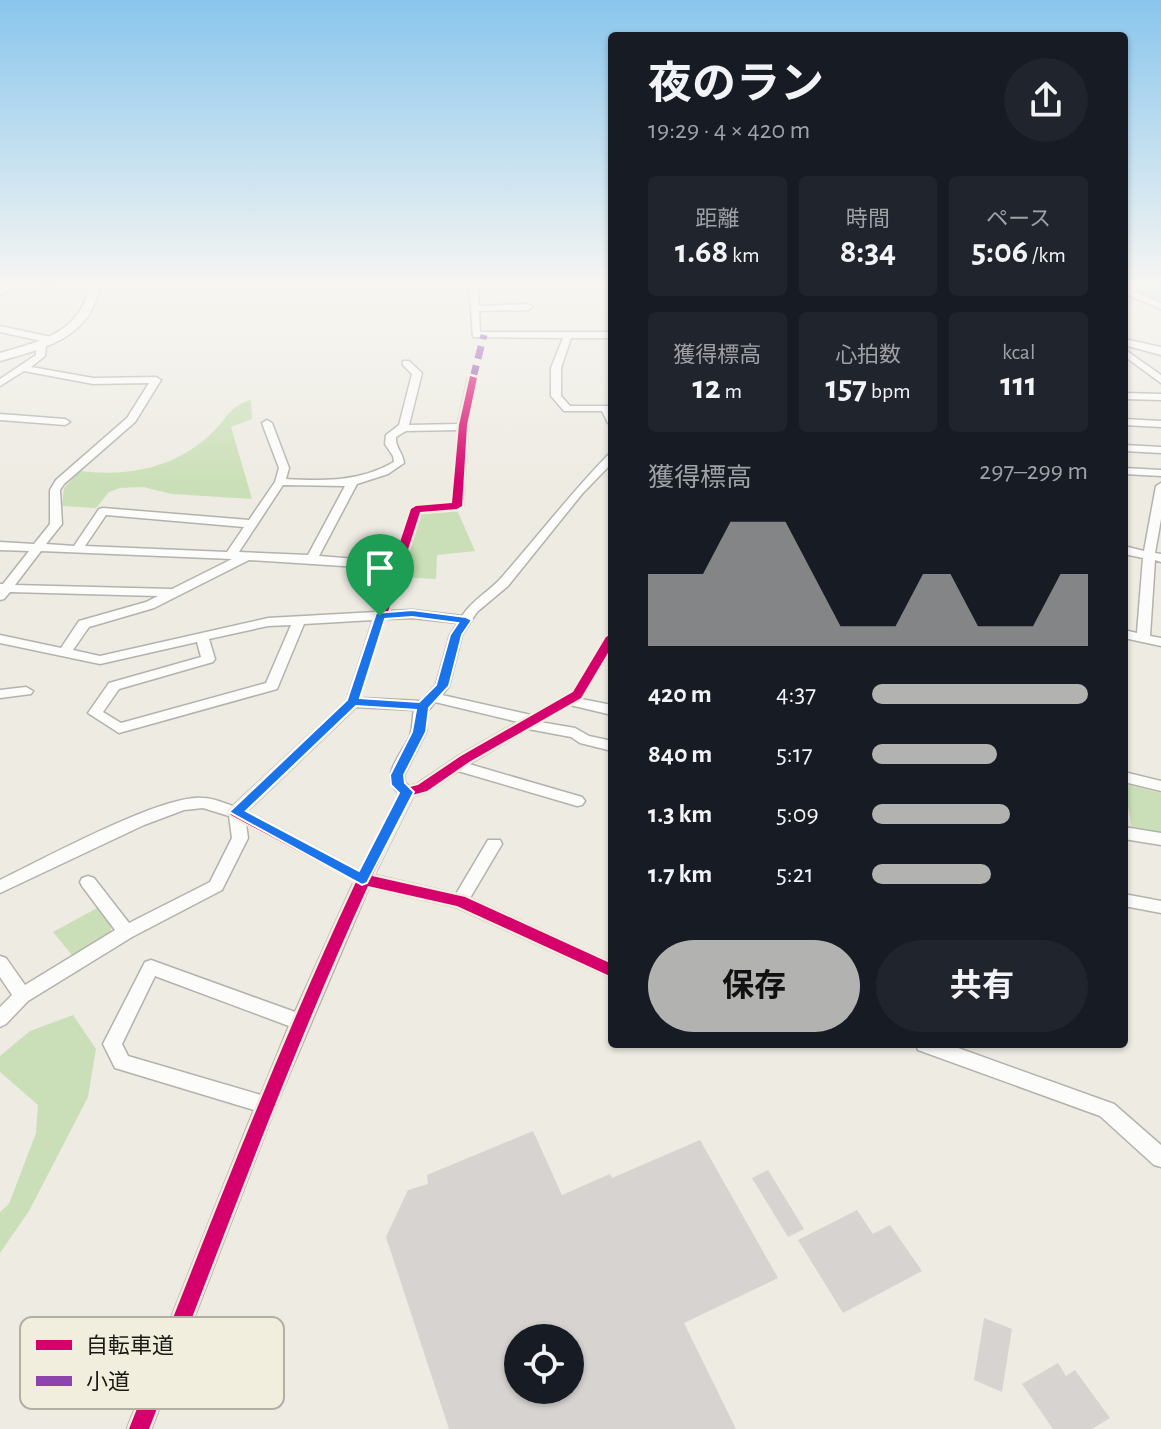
<!DOCTYPE html>
<html lang="ja">
<meta charset="utf-8">
<style>
:root{--surface:#171b24;--page:#20242c;--text:#f1f3f6;--muted:#9ea1a6;--accent:#b2b2b1}
body{margin:0;font-family:"Alegreya Sans","Noto Sans JP",sans-serif;background:var(--page);color:var(--text);height:100vh;display:flex;flex-direction:column;font-size:30px;white-space:nowrap}
*{box-sizing:border-box;margin:0}
p{font-size:26px;color:var(--muted)}
.icon{flex:none;width:44px;height:44px;fill:none;stroke:currentColor;stroke-width:2;stroke-linecap:round;stroke-linejoin:round}
.map{position:relative;flex:1;overflow:hidden}
.sheet{position:absolute;left:608px;top:32px;width:520px;height:1016px;display:flex;flex-direction:column;background:var(--surface);border-radius:8px;box-shadow:0 2px 6px #0004}
.sheet>*{flex:none}
.controls{position:absolute;left:504px;top:1324px;display:grid;gap:16px}
.controls a{display:grid;place-items:center;width:80px;height:80px;border-radius:50%;background:var(--surface);box-shadow:0 2px 6px #0004;font-size:40px}
.pin{position:absolute;display:grid;place-items:center;width:68px;height:68px;color:#fff;margin:-82px -34px;border-radius:50% 50% 50% 0;rotate:-45deg;box-shadow:0 0 8px #0007}
.pin .icon{rotate:45deg}
.round{display:grid;place-items:center;flex:none;width:84px;height:84px;border-radius:42px;background:var(--page)}
.headline{display:flex;align-items:center;justify-content:space-between;height:136px;padding:0 40px}
h1{font-size:44px;font-weight:700;line-height:60px}
.metrics{display:grid;grid-template-columns:repeat(3,1fr);gap:12px;height:136px;padding:8px 40px}
.metrics div{display:grid;align-content:center;border-radius:8px;background:var(--page);text-align:center}
.metrics b{font-size:34px;font-weight:700}
.metrics small{font-size:22px;font-weight:400}
.metrics p{font-size:22px}
.chart{height:224px;padding:16px 40px}
.chart p{display:flex;justify-content:space-between}
.chart svg{width:100%;height:144px;margin-top:8px;fill:var(--accent);opacity:.7}
.action{display:flex;gap:16px;margin-top:auto;padding:16px 40px}
.action a{flex:1;height:92px;border-radius:48px;background:var(--accent);color:#111;font-size:32px;font-weight:700;line-height:92px;text-align:center}
.action a+a{background:var(--page);color:var(--text)}
ul{padding:0 40px;list-style:none;font-size:26px}
li{display:grid;grid-template-columns:128px 96px 1fr;align-items:center;height:60px}
li i{height:20px;border-radius:10px;background:var(--accent)}
.map>svg:first-child{display:block}
</style>
<div class="map">
<svg width="1161" height="1429" viewBox="0 0 1161 1429">
<rect width="100%" height="100%" fill="#edebe2"/>
<!-- green -->
<path fill="#cadfb7" d="M251,400l1,19 -21,8 21,72 -80,-5 -29,-7 -23,1 -11,4 -13,16 -34,-2 2,-18 16,-17c49,6 97,-3 134,-40 13,-13 17,-26 37,-31z
M457,510l18,41 -38,4 -1,24 -39,-2 21,-63z
M1124,784l37,9v40l-29,-4z
M97,908l15,17 -2,8 -38,22 -19,-23z
M73,1015l23,34 -8,48 -59,114 -29,42v-41l9,-8 27,-71 2,-28 -38,-33v-16l30,-25z"/>
<g fill="none" stroke-linecap="round" stroke-linejoin="round">
<!-- river -->
<path fill="#9be0f5" fill-rule="evenodd" d="M1124,283h24l13,5v13l-36,-14z"/>
</g>
<!-- building -->
<path fill="#d7d3d0" fill-rule="evenodd" d="M533,1131l29,64 48,-21 2,4 88,-38 78,138 -94,45 52,106h-287l-63,-192 22,-47 20,-6 -1,-9zM518,1338h52v52h-52z
M768,1170l36,59 -16,8 -36,-59z
M857,1210l16,24 17,-9 32,46 -79,42 -45,-73z
M984,1318l28,11 -10,63 -28,-12z
M1058,1363l8,13 9,-6 35,48 -18,11h-39l-31,-45z"/>
<g fill="none" stroke-linecap="round" stroke-linejoin="round">
<defs>
<path id="minor" d="M11,283h10l-21,11v-5z
M29,283l67,3 4,2 -4,2 -63,-5z
M469,283h8l2,23 49,-2 4,3 -4,3 -49,1 1,21h132v6h-41l-10,30v28l9,10h39l3,4v14l-4,-1 -6,-12h-38l-13,-15v-28l12,-30 -90,-1z
M1124,288l37,15v6l-37,-16z
M0,326l51,11 4,3 -4,3 -51,-11z
M41,342l5,3 -1,11 -14,11 62,11 63,-1 5,3 -26,42 -71,62 -4,6 2,34 -16,20 28,2 25,-37 4,-1 146,12 26,-38 4,-14 -17,-45 5,-3 5,3 17,45 -3,11c39,2 73,3 108,-17l-1,-6 -8,-12 1,-9 13,-10 13,-51 -9,-9v-4h6l13,12 -13,52 49,-1 10,-46 8,-2 -8,49 -5,81 -6,3 -36,3 -32,99 23,-1 50,6c10,-16 28,-25 40,-39 36,-41 68,-83 106,-122l4,-1v9l-30,31 -74,92 -31,26 -15,23 -13,51 -7,9 89,20 41,-23 34,-55 6,-4v15l-31,51 31,6v10l-42,-10 -30,17 35,6 14,8 23,5v10l-32,-8 -9,-6 -43,-8 -59,35 113,33 3,4 -3,4 -5,1 -119,-35 -31,21 -14,4 -39,79 82,19 32,-54h12l2,4 -32,54 142,65v15l-156,-71 -87,-20 -93,218 -125,324h-24l127,-319 -139,-42 -12,-24 42,-82 6,-2 144,52 59,-130 -108,-58 2,14 -26,52 -90,47 -104,64 -22,23 -6,3v-20l12,-12 -12,-18v-21l6,2 19,27 90,-55 -33,-44 -2,-4 2,-4 6,-2 6,2 35,45 81,-41 22,-44 -3,-22 -26,-8 -19,2 -40,15 -144,68v-13c42,-20 162,-86 203,-82 10,0 21,5 30,8l114,-106 26,-80 -69,4 -27,65 -158,44 -31,-20 21,-30 92,-26 -4,-15 -97,22 -100,-21v-8l61,13 18,-27 67,-19 12,-6 -148,-4 -6,7 -4,1v-16h3l26,-33 -29,-1v-8l34,2 16,-20v-34l6,-10 71,-62 22,-35 -56,1 -69,-13 -24,15v-7l36,-24v-10zM458,430l-6,73 -40,4 -19,55 -74,-6 38,-72 31,-10 16,-11c-1,-10 -9,-16 -8,-26l10,-6zM283,485l62,1 -37,69 -69,-3zM106,515l138,12 -17,25 -142,-6zM41,551l191,8 -60,30 -157,-4zM249,560l141,9 -14,43 -108,6 -168,38 -27,-6 16,-23 65,-19zM412,618l46,5 -8,12 -14,50 -15,16 -60,-3 25,-79zM291,625l-25,58 -145,40 -18,-11 16,-23 94,-27 2,-3 -6,-20 59,-13zM435,702l83,20 -58,33 -43,29 -8,2 -4,-3 -1,-8 22,-43 1,-20zM356,707l58,3c-2,8 -1,18 -4,26 -8,18 -32,41 -11,57l-39,78 -113,-60zM155,976l134,50 -28,69 -133,-39 -6,-12z
M1124,349l37,26v8l-37,-27z
M1124,393l37,1v6l-37,-1z
M0,414l65,5 5,3 -5,3 -65,-5z
M1124,419l37,2v6l-37,-2z
M1124,445l37,2v6l-37,-2z
M1124,468l37,2v6l-37,-2z
M1161,483v36l-6,34 6,1v8l-6,-2 -5,76 11,2v8l-37,-8v-8l13,3 6,-75 -19,-4v-8l20,5 12,-65z
M26,687l7,4 -2,3 -31,4v-8z
M1124,772l37,9v10l-37,-9z
M1124,827l37,6v12l-37,-6z
M1124,894l37,7v12l-37,-7z
M916,1044h31l167,60 47,41v22l-7,-2 -54,-49 -182,-66z"/>
<path id="tertiary" d="M90,283h10c-7,54 -54,65 -100,78v-8c42,-12 82,-21 90,-70z
M1124,339l37,8v8l-37,-10z"/>
</defs>
<!-- minor casing -->
<use href="#minor" stroke="#b3b2ac" stroke-width="3"/>
<!-- tertiary casing -->
<use href="#tertiary" stroke="#b3b2ac" stroke-width="3"/>
<!-- minor -->
<use href="#minor" fill="#fcfcfb" fill-rule="evenodd"/>
<!-- tertiary -->
<use href="#tertiary" fill="#fcfcfb" fill-rule="evenodd"/>
<!-- quiet -->
<path stroke="#8e44ad" stroke-width="7" stroke-dasharray="13 7" stroke-linecap="butt" d="M473,378l11,-43"/>
<defs>
<path id="cycleway" d="M470,376l7,2 -10,47 -5,81 -5,3 -37,3 -61,190 -114,109 115,61 42,-83 16,-4 43,-29 112,-64 33,-55 6,-3v12l-31,52 -112,64 -42,29 -15,4 -40,81 93,21 147,67v13l-155,-71 -89,-20c-81,177 -148,361 -219,543h-20c73,-183 143,-368 227,-547l-125,-67 -2,-3 119,-112 63,-191 5,-3 36,-3 7,-78z"/>
</defs>
<!-- cycleway casing -->
<use href="#cycleway" stroke="#f1eede" stroke-width="5"/>
<!-- cycleway -->
<use href="#cycleway" fill="#d6006c" fill-rule="evenodd"/>
</g>
<!-- sky -->
<linearGradient id="sky" x2="0" y2="1"><stop stop-color="#89c6ed"/><stop offset="0.59" stop-color="#f7f6f2"/><stop offset="1" stop-color="#f7f6f2" stop-opacity="0"/></linearGradient>
<rect width="1161" height="483" fill="url(#sky)"/>
<!-- route -->
<path fill="#1a73e8" stroke="#fff" stroke-width="2" fill-rule="evenodd" d="M412,610l54,7 6,3 -10,15 -13,51 -20,22 -3,24 -22,43 1,8 9,9 -47,91 -5,2 -133,-73 118,-112 29,-87zM412,617l46,6 -8,12 -14,50 -17,17 -59,-4 25,-79zM356,706l60,4 -4,22 -22,43 1,10 8,8 -40,78 -113,-60z"/>
<!-- legend -->
<rect x="20" y="1317" width="264" height="92" rx="12" fill="#f1eede" stroke="#b1aea2" stroke-width="2"/>
<rect x="36" y="1340" width="36" height="10" fill="#d6006c"/>
<rect x="36" y="1376" width="36" height="10" fill="#8e44ad"/>
<g font-size="22" fill="#1c1a15">
<text x="86" y="1353">自転車道</text>
<text x="86" y="1389">小道</text>
</g>
</svg>
<div class="controls">
<a><svg class="icon" aria-label="locate" viewBox="0 0 24 24"><circle cx="12" cy="12" r="6"/><path d="M12 2v4M12 18v4M2 12h4M18 12h4"/></svg></a>
</div>
<div class="pin" style="left:380px;top:616px;background:#1e9e55"><svg class="icon" aria-label="arrive" viewBox="0 0 24 24"><path d="M6 21V4h12l-3 4 3 4H6"/></svg></div>
<section class="sheet">
<div class="headline"><div><h1>夜のラン</h1><p>19:29 · 4 × 420 m</p></div><a class="round"><svg class="icon" aria-label="share" viewBox="0 0 24 24"><path d="M12 15V3M7 8l5-5 5 5M5 13v7h14v-7"/></svg></a></div>
<div class="metrics">
<div><p>距離</p><b>1.68<small> km</small></b></div>
<div><p>時間</p><b>8:34</b></div>
<div><p>ペース</p><b>5:06<small> /km</small></b></div>
</div>
<div class="metrics">
<div><p>獲得標高</p><b>12<small> m</small></b></div>
<div><p>心拍数</p><b>157<small> bpm</small></b></div>
<div><p>kcal</p><b>111</b></div>
</div>
<div class="chart"><p><span>獲得標高</span>297–299 m</p>
<svg viewBox="0 0 160 44" preserveAspectRatio="none"><path d="M0 44V22L10 22L20 22L30 6L40 6L50 6L60 22L70 38L80 38L90 38L100 22L110 22L120 38L130 38L140 38L150 22L160 22V44z"/></svg>
</div>
<ul>
<li><b>420 m</b>4:37<i style="width:100%"></i></li>
<li><b>840 m</b>5:17<i style="width:58%"></i></li>
<li><b>1.3 km</b>5:09<i style="width:64%"></i></li>
<li><b>1.7 km</b>5:21<i style="width:55%"></i></li>
</ul>
<div class="action"><a>保存</a><a>共有</a></div>
</section>
</div>
